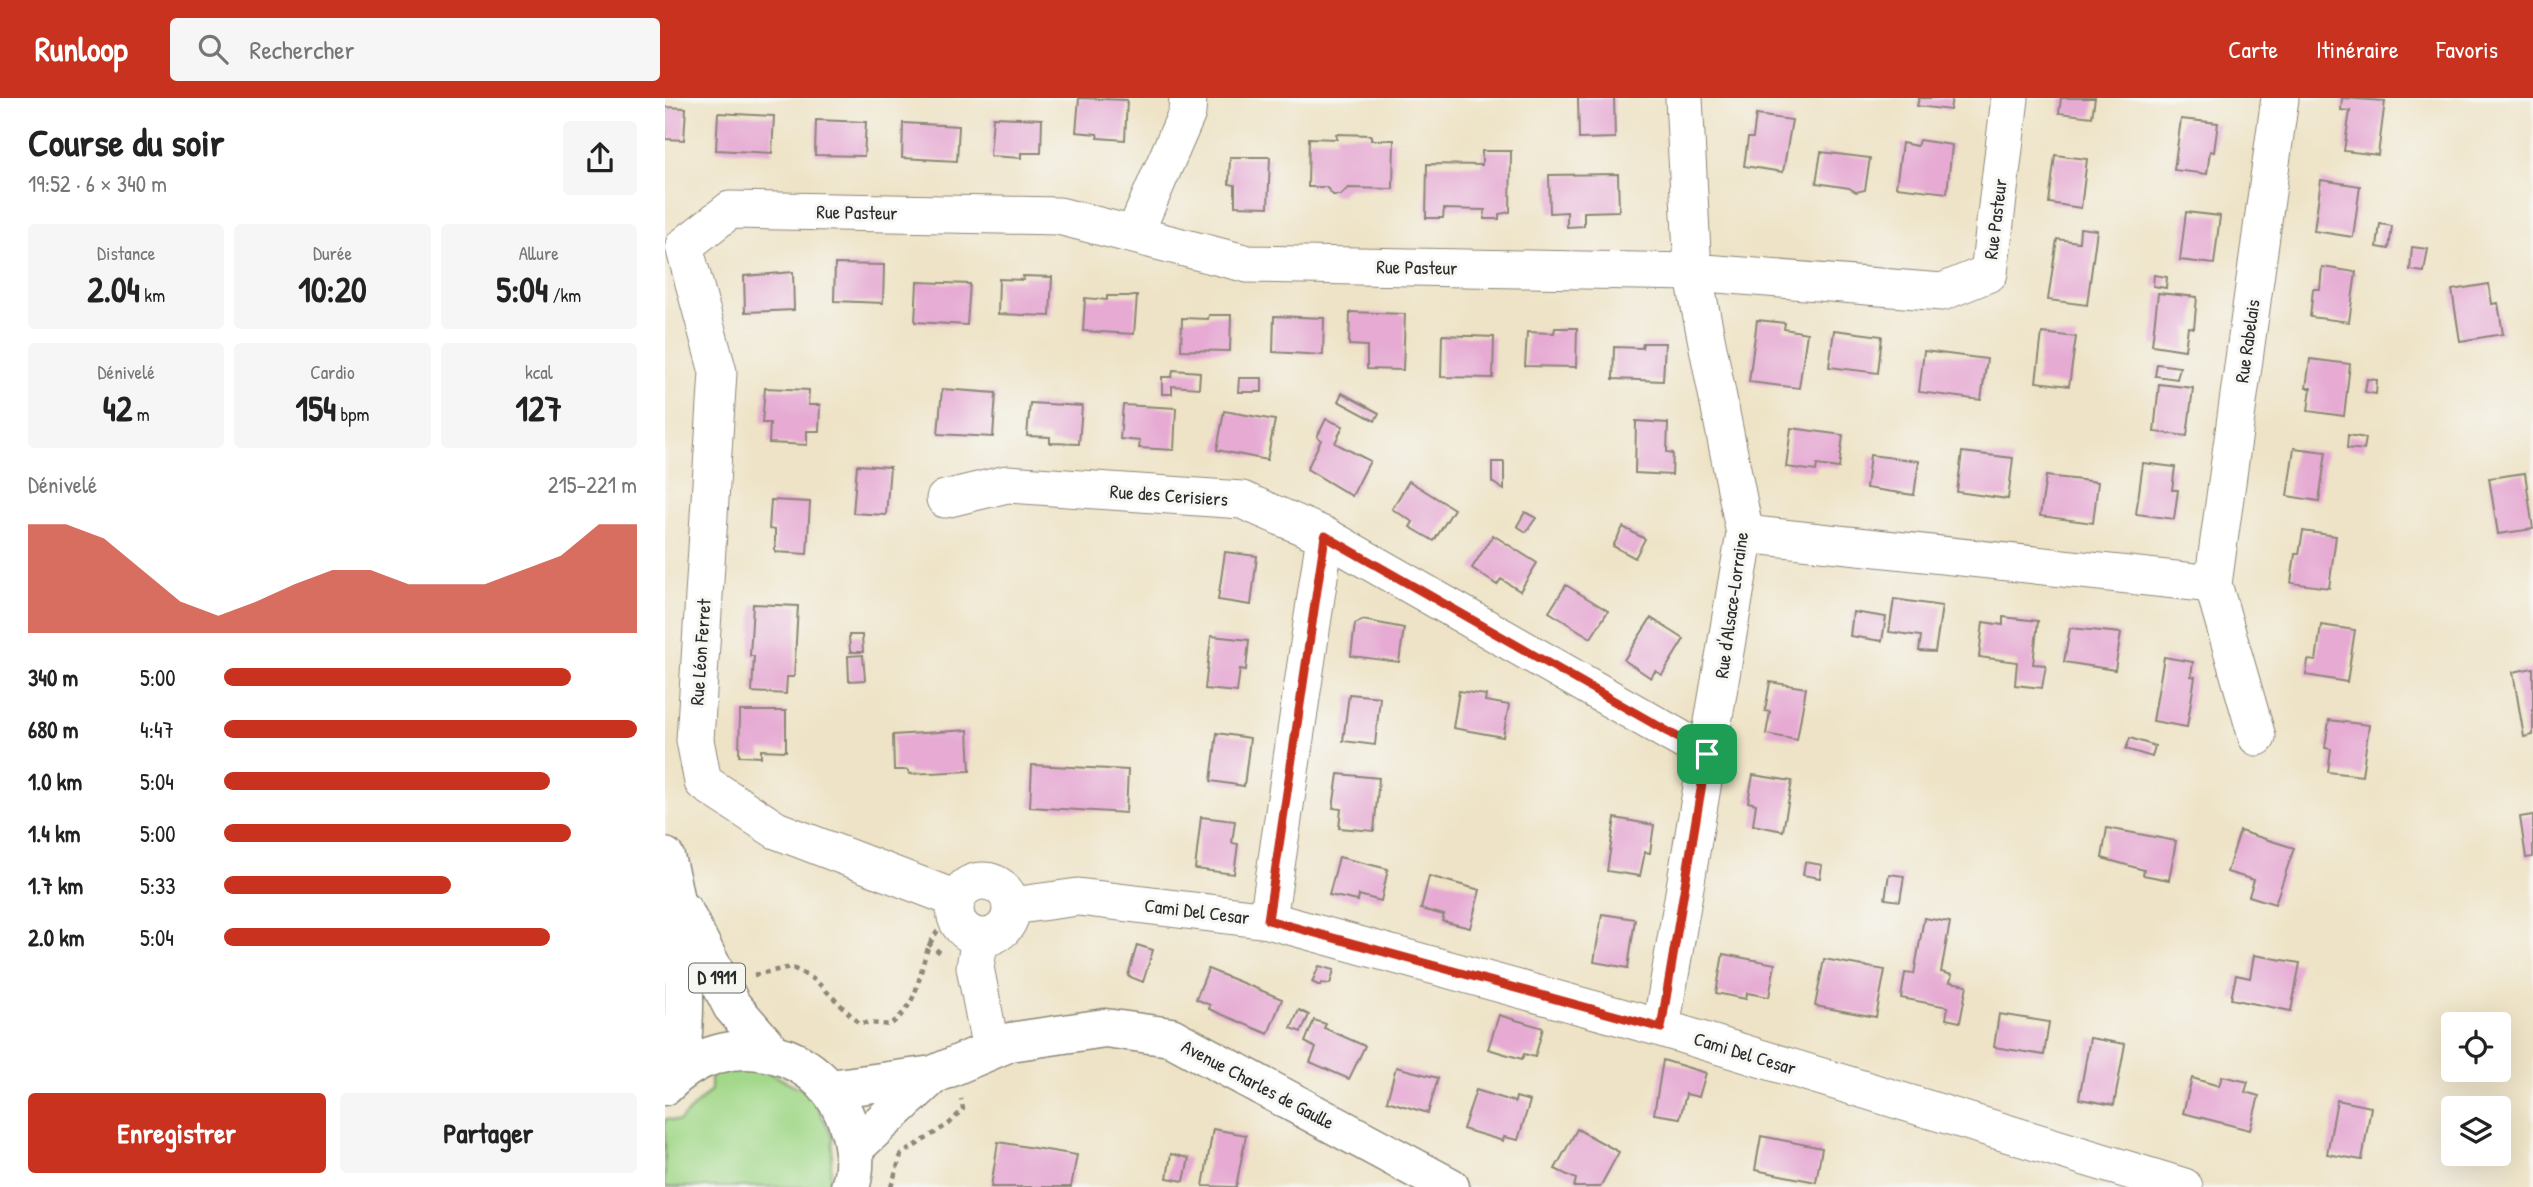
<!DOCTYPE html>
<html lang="fr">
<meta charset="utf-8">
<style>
:root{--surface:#fff;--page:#f6f6f6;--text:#222;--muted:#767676;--accent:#c8321e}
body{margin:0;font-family:"Patrick Hand",sans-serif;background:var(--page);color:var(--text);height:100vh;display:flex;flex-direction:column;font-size:26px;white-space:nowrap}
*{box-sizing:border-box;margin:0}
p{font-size:23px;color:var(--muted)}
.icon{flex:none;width:38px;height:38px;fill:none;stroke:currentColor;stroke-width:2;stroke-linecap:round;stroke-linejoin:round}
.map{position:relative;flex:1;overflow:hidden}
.sheet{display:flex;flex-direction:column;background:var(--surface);width:665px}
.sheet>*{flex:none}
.tools{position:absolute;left:1776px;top:914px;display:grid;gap:14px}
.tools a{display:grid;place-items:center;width:70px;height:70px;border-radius:7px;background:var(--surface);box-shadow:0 7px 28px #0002;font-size:35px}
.pin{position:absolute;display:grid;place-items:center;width:60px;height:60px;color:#fff;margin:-30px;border-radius:14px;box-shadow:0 4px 10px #0006}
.round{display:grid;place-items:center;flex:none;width:74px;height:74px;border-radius:7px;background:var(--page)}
.overview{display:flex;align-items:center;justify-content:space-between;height:119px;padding:0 28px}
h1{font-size:38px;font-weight:700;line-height:52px}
.stats{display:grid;grid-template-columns:repeat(3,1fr);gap:10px;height:119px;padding:7px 28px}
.stats div{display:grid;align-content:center;border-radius:7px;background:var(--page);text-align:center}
.stats b{font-size:35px;font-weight:700}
.stats small{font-size:19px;font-weight:400}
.stats p{font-size:19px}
.chart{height:196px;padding:14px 28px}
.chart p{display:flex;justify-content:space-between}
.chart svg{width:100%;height:126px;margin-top:7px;fill:var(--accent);opacity:.7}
.primary-button{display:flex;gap:14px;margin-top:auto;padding:14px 28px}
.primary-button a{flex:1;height:80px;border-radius:7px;background:var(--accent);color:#fff;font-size:28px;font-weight:700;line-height:80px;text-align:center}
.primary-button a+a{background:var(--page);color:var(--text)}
ul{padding:0 28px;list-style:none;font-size:23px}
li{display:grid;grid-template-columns:112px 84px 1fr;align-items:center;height:52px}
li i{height:18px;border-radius:9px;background:var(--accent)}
header{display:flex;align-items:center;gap:42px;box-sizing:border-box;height:98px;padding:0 35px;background:var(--accent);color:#fff}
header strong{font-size:33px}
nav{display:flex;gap:38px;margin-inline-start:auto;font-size:24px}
.search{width:490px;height:63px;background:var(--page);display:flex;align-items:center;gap:18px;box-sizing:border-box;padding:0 24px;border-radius:7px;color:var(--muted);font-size:26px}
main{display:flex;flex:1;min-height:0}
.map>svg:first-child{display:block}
</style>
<header>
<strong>Runloop</strong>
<div class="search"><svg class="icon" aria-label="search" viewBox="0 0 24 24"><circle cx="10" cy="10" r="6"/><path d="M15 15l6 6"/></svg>Rechercher</div>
<nav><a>Carte</a><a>Itinéraire</a><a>Favoris</a></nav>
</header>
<main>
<section class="sheet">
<div class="overview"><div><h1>Course du soir</h1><p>19:52 · 6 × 340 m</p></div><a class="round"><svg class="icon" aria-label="share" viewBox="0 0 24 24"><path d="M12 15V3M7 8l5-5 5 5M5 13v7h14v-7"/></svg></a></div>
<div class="stats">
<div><p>Distance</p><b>2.04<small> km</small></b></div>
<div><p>Durée</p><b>10:20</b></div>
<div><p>Allure</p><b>5:04<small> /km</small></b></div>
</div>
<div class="stats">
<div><p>Dénivelé</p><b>42<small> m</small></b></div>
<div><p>Cardio</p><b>154<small> bpm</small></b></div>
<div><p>kcal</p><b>127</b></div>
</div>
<div class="chart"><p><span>Dénivelé</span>215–221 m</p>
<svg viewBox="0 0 160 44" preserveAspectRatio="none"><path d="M0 44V6L10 6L20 11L30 22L40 33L50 38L60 33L70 27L80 22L90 22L100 27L110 27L120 27L130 22L140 17L150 6L160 6V44z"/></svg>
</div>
<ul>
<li><b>340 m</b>5:00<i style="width:84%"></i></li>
<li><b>680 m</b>4:47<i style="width:100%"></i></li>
<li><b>1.0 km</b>5:04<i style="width:79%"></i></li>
<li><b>1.4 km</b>5:00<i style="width:84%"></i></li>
<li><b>1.7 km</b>5:33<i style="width:55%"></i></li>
<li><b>2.0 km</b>5:04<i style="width:79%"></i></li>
</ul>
<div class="primary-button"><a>Enregistrer</a><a>Partager</a></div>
</section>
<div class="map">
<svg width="1868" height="1089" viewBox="0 0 1868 1089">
<rect width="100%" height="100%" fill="#f6f6f2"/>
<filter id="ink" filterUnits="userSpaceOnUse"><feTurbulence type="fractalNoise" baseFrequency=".0143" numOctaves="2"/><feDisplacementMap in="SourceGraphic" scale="14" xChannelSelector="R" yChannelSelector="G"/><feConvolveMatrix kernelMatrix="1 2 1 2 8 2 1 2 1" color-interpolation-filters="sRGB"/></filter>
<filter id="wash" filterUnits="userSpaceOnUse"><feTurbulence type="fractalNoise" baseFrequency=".00686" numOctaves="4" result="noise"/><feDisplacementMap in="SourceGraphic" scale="28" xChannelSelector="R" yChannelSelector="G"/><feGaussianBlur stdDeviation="1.57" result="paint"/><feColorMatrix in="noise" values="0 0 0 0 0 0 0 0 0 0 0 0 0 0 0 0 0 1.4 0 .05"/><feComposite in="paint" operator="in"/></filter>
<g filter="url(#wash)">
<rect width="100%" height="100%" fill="#eee3c6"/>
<!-- green -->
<path fill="#a2d889" stroke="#66825a" stroke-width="2" d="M46,972h52l47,23 23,44 -3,44 -4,6h-161v-68l14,2 32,-31z"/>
<g id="blocks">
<!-- building -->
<path fill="#e6aad3" d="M414,0l48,2 -2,40 -27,-2 -1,-4 -21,-2z
M913,0h36l1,40 -36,1z
M1254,0h33l-2,12 -33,-4z
M1396,0h34l-3,19 -33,-4z
M1677,0l43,3 -7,54 -34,-4 6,-40 -9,-1z
M0,9l21,1 -2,32 -19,-1z
M53,15l56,3 -2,37 -56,-3z
M1091,17l36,5 -9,52 -39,-6 4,-28h5z
M328,19l49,2 -1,34h-20v5l-31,-2z
M1516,21l37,4 -4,29 -4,-1 -3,23 -33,-4z
M151,22l50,2 -2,34 -49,-1z
M238,25l56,3 -2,35 -55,-3z
M671,36l35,1v5h23l-1,49 -45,-1 -7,7h-8l-7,-8h-18l1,-49 28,1z
M1254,42l33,5 -5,48 -51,-6 6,-44 15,3z
M817,53h29l-1,61 -11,2v5h-15l1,-9 -41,-1 -1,9h-17l1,-54 55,1z
M1156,54l49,6 -5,32 -9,2 -7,-4 -33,-5z
M1390,57l32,4 -6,49 -32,-5z
M565,59h40l-2,50 -33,-1v-21l-6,-1z
M953,76l1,37 -35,1v14l-17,1v-15l-17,1 -1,-38z
M1656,82l39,6 -7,51 -39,-6z
M1521,114l34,4 -6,48 -34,-4z
M1715,126l12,2 -3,23 -12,-2z
M1415,130l17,2 -10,75 -39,-5 9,-61 22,3z
M1747,149l16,2 -4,23 -14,-2z
M170,166l49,1 -1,38 -49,-2z
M1657,169l34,5 -7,50 -39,-5 3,-28h7z
M128,174l1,38 -49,2 -1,-36z
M1489,177l13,2 -1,11 -13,-2z
M358,178l29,1 -2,39 -52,-2 1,-35 25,1z
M252,184l53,2 -3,41 -52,-3z
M1824,186l3,20 6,-1 5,31 -43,7 -8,-51z
M1493,195l39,4 -3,31 -6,-1 -3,23 -33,-5z
M442,198h30l-3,38 -51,-3 2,-33 22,2z
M685,214l55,2 -2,56 -36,-1v-23l-18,-1z
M544,217h22l-1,36 -49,-1 1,-32 26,1z
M609,218l50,2 -1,37 -50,-3z
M1092,222l28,3 -1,6 23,4 -8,55 -50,-6z
M890,230h22l-1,39 -51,-1 2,-34 27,1z
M1169,232l48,6 -4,37 -49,-6z
M1377,235l34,4 -7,49 -33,-4z
M777,237l52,2 -1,41 -52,-1z
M978,245h22l-2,38 -50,-2 1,-32 28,1z
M1259,253l63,8 -6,41 -62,-8z
M1645,261l40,5 -6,52 -36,-5 3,-23h-5z
M1492,266l23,3 -3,12 -22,-3z
M508,272l27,2 -1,16 -27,-2v8h-10v-17h10z
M574,280h23v14h-24z
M1702,281l10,1 -1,14 -11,-2z
M1494,286l34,4 -6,48 -33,-4z
M100,290l44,2 -1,15h12l-1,26h-12v14l-38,-2 1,-20h-8z
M277,291l54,4 -3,44 -55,-3z
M677,295l37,20 -4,8 -37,-20z
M365,305l52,3 -3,38 -29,-1v-6l-23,-1z
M458,307l53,3 -2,42 -35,-2 1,-7 -20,-2z
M559,313l51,9 -8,40 -50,-10z
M661,321l17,7 -8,17 35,18 -18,35 -45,-27 14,-29 -4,-3z
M971,323l32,2 -1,29 6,1 -1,22 -37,-2z
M1126,330l52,7 -4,33 -22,-3 -1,6 -30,-4z
M1683,337l18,3 -2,12 -17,-2z
M1629,350l32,4 -7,49 -32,-5z
M1297,354l51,6 -5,41 -51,-7z
M1205,357l49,6 -5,34 -48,-7z
M827,364h12v28l-12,-8z
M1478,365l32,4 -3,23h6l-4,29 -38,-5z
M192,367l33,2 -4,48 -33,-2z
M1860,375l8,56 -35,5 -9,-56z
M1381,378l52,6 -5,41 -53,-7z
M744,383l45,28 -20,32 -24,-14 3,-5 -21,-13z
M106,402l39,2 -3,52 -32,-2v-22l-6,-1z
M860,414l11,6 -10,14 -9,-6z
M958,429l22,12 -10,19 -22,-12z
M1638,433l33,5 -7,52 -38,-5 4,-29h4z
M828,437l44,28 -17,28 -19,-12 -4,6 -25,-17z
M560,454l32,4 -6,49 -33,-5z
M901,487l42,26 -17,27 -42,-26z
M1229,501l48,7 -7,46 -16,-1 2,-15 -32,-4z
M88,506l45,2 -4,71h-7l-1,17 -34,-2 2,-36h-4z
M1188,514l33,5 -4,24 -32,-5z
M1338,519l35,4 -5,43 13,1 -4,23 -27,-3 2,-23 -38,-5 4,-35 20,3z
M986,520l33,21 -22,36 -7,-4 -4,7 -27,-18z
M698,522l41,8 -5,34 -48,-6 4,-32z
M1656,527l34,5 -8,52 -41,-7 2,-15 8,1z
M1405,530l51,5 -6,37 -51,-8z
M184,537h13l1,17h-13z
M546,538l38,4 -3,30 -6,-1 -3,23 -32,-3z
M198,557l2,25 -16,1 -1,-25z
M1499,559l29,5 -2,14 4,1 -8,50 -34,-6z
M1868,570v67l-9,2 -11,-65z
M1105,584l36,6 -9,52 -31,-6 4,-22 -5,-1z
M794,593l27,4 -1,6 24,4 -6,32 -50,-9z
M684,596l31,3 -5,48 -32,-4z
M75,613h46v40l-25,-1v7l-22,-1z
M1664,622l40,5 -7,51 -34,-4 3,-23 -6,-1z
M303,632l2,41 -61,3 -1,-4h-14l-1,-35z
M552,635l33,5 -6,48 -33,-5z
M1465,640l25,8 -3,11 -26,-8z
M367,667l96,5 -2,43 -96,-6z
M673,676l41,4 -5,53 -35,-3 2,-19 -8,-1z
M1088,677l39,6 -9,50 -30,-6 3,-21 -8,-2z
M1868,717v42l-7,1 -6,-41z
M536,719l34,4 -3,22 6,1 -4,30 -39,-5z
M950,720l39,7 -4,28 -5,-1 -5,24 -33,-5z
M1442,730l69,13 -7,39 -26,-5 1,-5 -42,-12z
M1575,733l54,17 -19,56 -26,-8 5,-16 -27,-8z
M674,759l49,12 -7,32 -22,-6 -1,6 -29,-6z
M1140,764l17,3 -2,13 -17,-3z
M1224,776l15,2 -4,25 -15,-2z
M764,778l51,14 -10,38 -28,-7 2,-6 -23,-6z
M937,816l33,5 -7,49 -34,-6z
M1259,820l26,4 -9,50 11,3 -2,7 17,3 -7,37 -14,-3 2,-12 -47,-9 4,-25 9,1z
M472,847l16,5 -10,32 -15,-6z
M1058,856l52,10 -6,33 -22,-4 -1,6 -30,-6z
M1589,857l46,8 -9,48 -60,-12 5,-24 14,3z
M1159,861l61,11 -9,47 -61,-11z
M654,868l15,4 -4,14 -9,-1 -1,3 -8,-4z
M543,871l74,30 -14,35 -59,-25 1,-4 -14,-6z
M634,912l10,5 -8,17 -10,-4z
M1334,916l50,8 -5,33 -50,-8z
M834,917l44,13 -8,29 -11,-3 -2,5 -34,-10z
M649,922l12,4 -2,4 41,18 -16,33 -39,-17 6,-14 -11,-6z
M1425,940l35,6 -11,61 -35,-6z
M998,962l43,13 -7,24 -13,-3 -6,24 -26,-4z
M731,969l42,11 -10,35 -41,-12z
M1557,978l26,6 -3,10 14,4 -9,34 -67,-17 9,-35 27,8z
M811,992l39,12 1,-5 14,4 -12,39 -14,-3 -1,4 -40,-12z
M1672,1002l34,7 -9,53 -35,-6z
M548,1031l33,6 -10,52 -33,-1z
M912,1031l42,23 -19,35h-26l2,-8 -21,-10z
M1096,1038l61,12 -6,34 -61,-12z
M333,1044l79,13 -6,32h-80z
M506,1056l18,4 -5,23 -17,-3z"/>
</g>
</g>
<g filter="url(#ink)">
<use href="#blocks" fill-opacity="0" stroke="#8c8778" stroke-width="2"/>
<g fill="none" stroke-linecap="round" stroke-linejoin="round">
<defs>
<path id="minor" d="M469,137l53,-122 1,-15
M19,148l46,-36 329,6 189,48 445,8 249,20 47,-19 21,-175
M19,148l34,126 -23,368 8,42 73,48 180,69
M280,401l62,-15 235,16 83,36 382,218
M1080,436l468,50 67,-486
M1548,486l44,153
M290 811a28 28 0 1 1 56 0a28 28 0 1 1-56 0Z
M347,808l66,-9 190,23 393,108 523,159
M603,822l57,-384
M315,840l-5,29 16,83
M996,930l84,-494 -52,-262 -9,-174"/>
<path id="major" d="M0,759c19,69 24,144 14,215
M19,814l48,94 40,46
M0,988c61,-64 164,-39 186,48 4,16 5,37 -1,53
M165,991l103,-14 77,-33 95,-14 66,9 279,150
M189,1050l79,-73"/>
</defs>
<!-- minor casing -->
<use href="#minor" stroke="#8c8778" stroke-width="39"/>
<!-- major casing -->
<use href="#major" stroke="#8c8778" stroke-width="41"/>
<!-- path -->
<path stroke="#8c8778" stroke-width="4.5" stroke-dasharray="5 5" stroke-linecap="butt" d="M263,845l15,12
M89,877l37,-8 24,13 43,42 32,3c39,-29 23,-64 50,-97
M226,1089l10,-32 49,-32 13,-14 -2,-10"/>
<!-- minor -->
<use href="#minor" stroke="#fff" stroke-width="37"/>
<!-- major -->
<use href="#major" stroke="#fff" stroke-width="38"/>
</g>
</g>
<g fill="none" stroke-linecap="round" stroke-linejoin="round" filter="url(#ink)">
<defs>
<path id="route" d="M660,438l382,218 -46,274 -393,-108z"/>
</defs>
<!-- route casing -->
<use href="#route" stroke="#fff" stroke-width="14"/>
<!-- route -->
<use href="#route" stroke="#c8321e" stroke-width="9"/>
</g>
<g text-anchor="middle" stroke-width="6" stroke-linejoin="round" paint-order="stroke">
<!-- shield labels -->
<rect fill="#f6f6f2" stroke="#686867" stroke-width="2" x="24" y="865.5" width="56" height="29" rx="5"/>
<g font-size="18" font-weight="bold" fill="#2b2b2b">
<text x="52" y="886">D 1911</text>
</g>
<!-- street labels -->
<g font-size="19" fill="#2b2b2b" stroke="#f6f6f2">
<text transform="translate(192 114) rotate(1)" y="7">Rue Pasteur</text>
<text transform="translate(1330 121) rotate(-83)" y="7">Rue Pasteur</text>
<text transform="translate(752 169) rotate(1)" y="7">Rue Pasteur</text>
<text transform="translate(1582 243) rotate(-82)" y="7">Rue Rabelais</text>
<text transform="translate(504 397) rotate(4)" y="7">Rue des Cerisiers</text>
<text transform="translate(1066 507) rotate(-82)" y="7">Rue d'Alsace-Lorraine</text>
<text transform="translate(35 554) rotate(-86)" y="7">Rue Léon Ferret</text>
<text transform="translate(532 813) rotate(7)" y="7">Cami Del Cesar</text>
<text transform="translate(1080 955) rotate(17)" y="7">Cami Del Cesar</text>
<text transform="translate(593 986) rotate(28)" y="7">Avenue Charles de Gaulle</text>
</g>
</g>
</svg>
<div class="tools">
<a><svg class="icon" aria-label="locate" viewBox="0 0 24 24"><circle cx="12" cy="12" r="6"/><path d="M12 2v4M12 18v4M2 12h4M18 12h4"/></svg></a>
<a><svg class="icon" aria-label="layers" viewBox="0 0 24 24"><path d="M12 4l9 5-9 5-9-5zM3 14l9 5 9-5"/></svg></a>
</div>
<div class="pin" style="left:1042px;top:656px;background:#1e9e55"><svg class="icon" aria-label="arrive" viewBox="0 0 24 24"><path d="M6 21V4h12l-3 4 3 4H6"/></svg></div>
</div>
</main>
